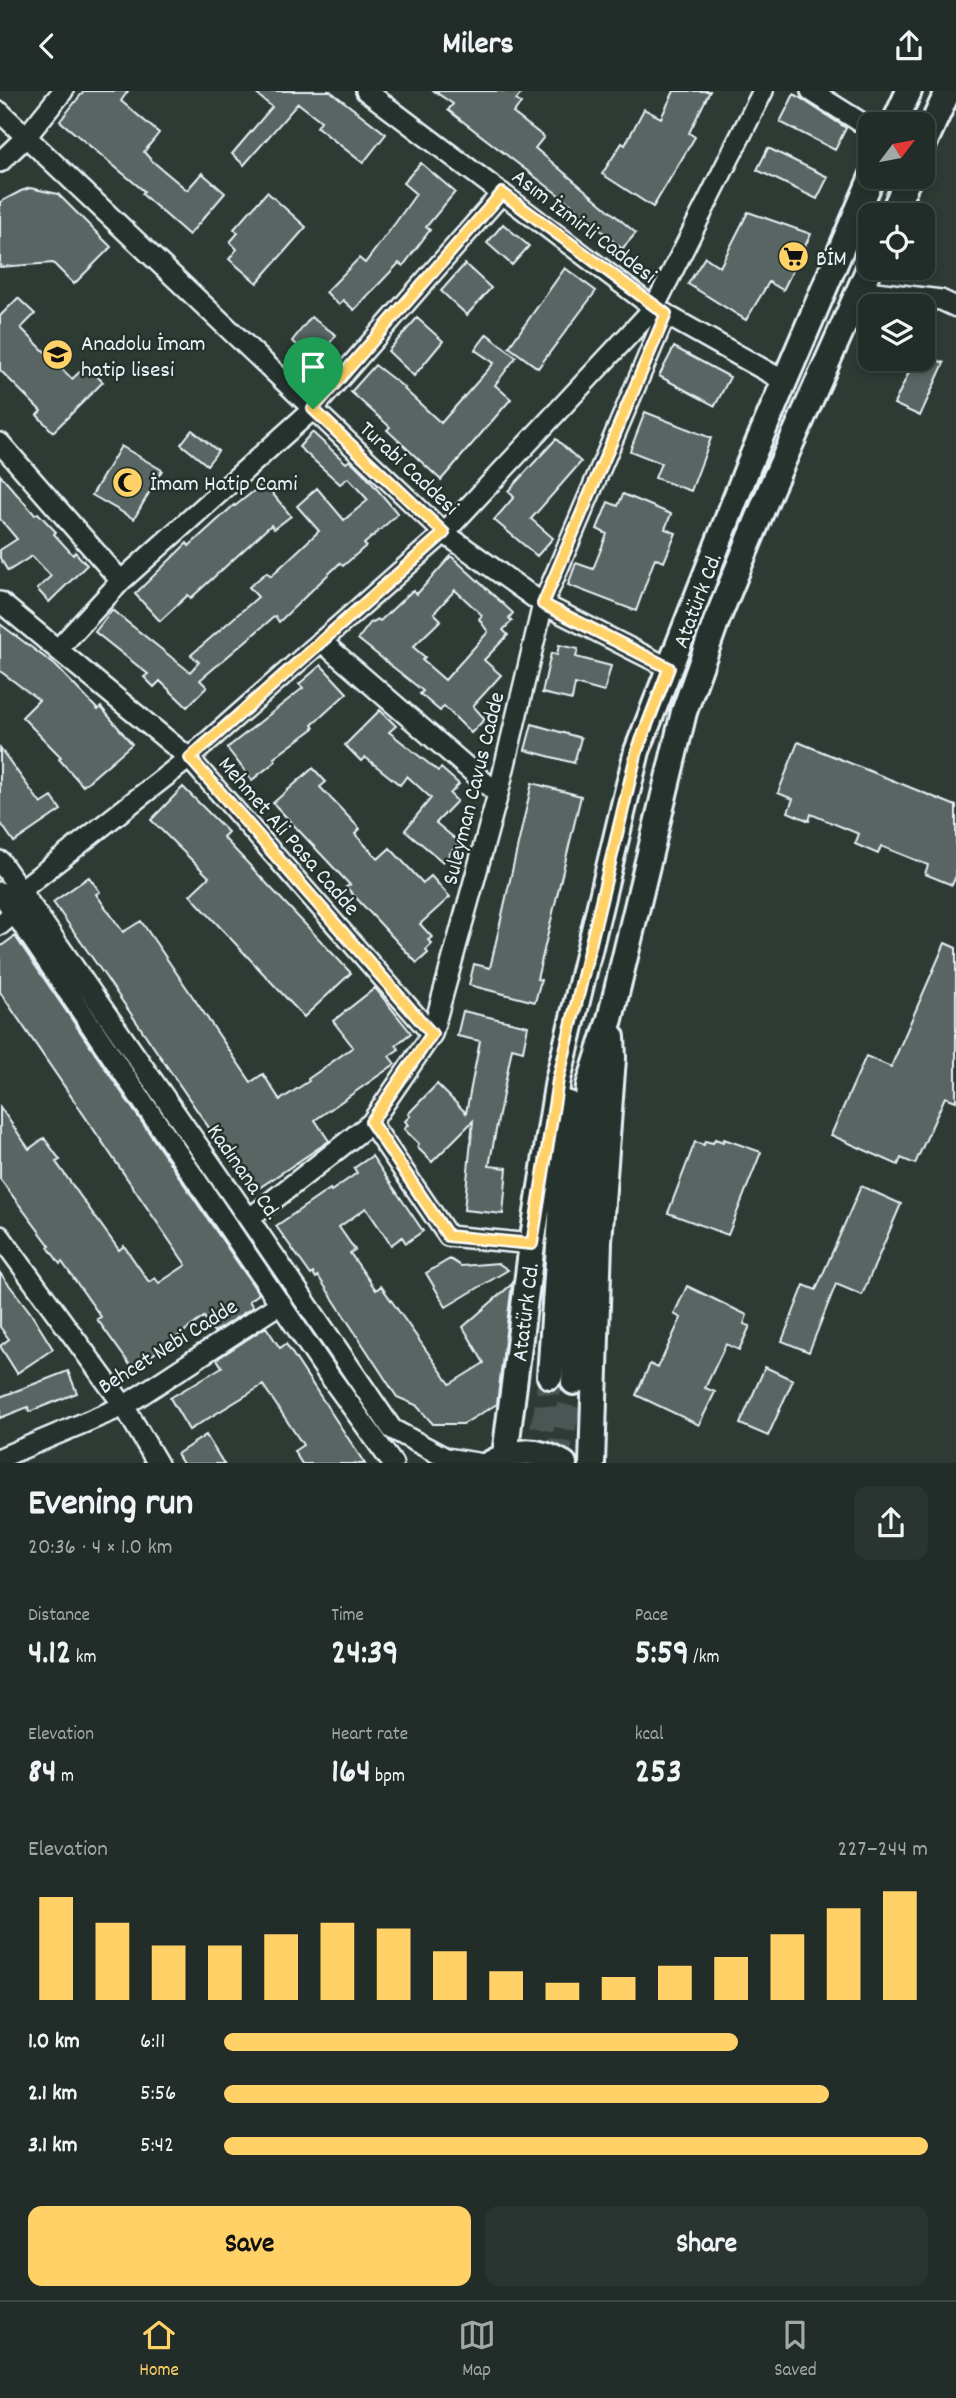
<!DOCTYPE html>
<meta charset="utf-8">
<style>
:root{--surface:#222c28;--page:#2a3430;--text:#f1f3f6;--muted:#a2a7a8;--line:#3f4845;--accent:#ffd166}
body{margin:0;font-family:Dekko,sans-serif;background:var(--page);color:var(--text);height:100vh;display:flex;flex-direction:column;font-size:26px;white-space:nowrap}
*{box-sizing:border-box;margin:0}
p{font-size:23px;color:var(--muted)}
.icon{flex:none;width:38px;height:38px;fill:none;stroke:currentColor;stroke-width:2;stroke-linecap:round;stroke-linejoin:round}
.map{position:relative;height:1372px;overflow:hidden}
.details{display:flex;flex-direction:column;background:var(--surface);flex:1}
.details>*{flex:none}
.needle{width:46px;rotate:58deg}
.buttons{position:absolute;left:858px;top:21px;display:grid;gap:14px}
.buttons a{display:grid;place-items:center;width:77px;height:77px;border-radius:14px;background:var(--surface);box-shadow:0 4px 10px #0003,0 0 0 2px var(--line);font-size:35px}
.pin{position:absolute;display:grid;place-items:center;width:60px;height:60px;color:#fff;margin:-72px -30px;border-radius:50% 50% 50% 0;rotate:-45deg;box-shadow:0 0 7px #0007}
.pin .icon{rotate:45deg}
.round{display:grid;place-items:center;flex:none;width:74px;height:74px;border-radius:14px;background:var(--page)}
.head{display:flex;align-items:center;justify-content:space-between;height:119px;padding:0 28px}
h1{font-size:38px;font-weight:700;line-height:52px}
.metrics{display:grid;grid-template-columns:repeat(3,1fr);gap:10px;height:119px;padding:7px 28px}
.metrics div{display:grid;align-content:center}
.metrics b{font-size:35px;font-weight:700}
.metrics small{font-size:19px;font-weight:400}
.metrics p{font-size:19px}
.chart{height:196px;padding:14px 28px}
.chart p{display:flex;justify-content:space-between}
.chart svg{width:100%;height:126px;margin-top:7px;stroke:var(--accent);stroke-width:6}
.action{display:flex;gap:14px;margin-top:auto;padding:14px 28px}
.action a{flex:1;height:80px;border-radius:14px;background:var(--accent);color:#111;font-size:28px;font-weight:700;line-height:80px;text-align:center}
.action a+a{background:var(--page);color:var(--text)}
ul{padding:0 28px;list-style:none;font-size:23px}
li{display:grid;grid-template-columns:112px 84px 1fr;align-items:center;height:52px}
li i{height:18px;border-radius:9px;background:var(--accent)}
header{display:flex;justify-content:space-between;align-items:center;height:91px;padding:0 28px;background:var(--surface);font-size:32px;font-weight:700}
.tab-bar{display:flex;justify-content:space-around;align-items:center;height:98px;border-top:2px solid var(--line);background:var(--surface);font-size:19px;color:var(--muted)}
.tab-bar a{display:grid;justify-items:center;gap:4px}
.tab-bar .current{color:var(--accent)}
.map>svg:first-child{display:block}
</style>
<header><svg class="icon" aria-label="back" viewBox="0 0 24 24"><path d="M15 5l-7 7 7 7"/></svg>Milers<svg class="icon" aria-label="share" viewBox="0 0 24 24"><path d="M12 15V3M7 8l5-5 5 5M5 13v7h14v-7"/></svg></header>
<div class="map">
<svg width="956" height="1373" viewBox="0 0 956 1373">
<rect width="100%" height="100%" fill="#2e3b35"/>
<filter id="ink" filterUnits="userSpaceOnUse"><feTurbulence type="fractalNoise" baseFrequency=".0143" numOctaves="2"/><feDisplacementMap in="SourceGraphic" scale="14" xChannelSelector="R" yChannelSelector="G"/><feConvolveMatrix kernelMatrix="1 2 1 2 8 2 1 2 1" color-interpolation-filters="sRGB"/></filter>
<g filter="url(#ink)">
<!-- building -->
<path fill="#596563" stroke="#e8f1f8" stroke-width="2" fill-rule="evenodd" d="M84,0h44l-7,10 38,32 -15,19 7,8 36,30 15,-17 23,20 -36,42 -47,-41 2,-3 -84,-70z
M253,0h77l56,43 -23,29 -46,-36 4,-6 -23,-18 -54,62 -12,-11 40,-47z
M434,0h89l-7,9 5,3 -8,10 31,24 -9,11 101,85 -14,16 -45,-40 -129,-99 5,-6z
M674,0h36l-21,42 6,4 -42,70 -51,-33 20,-31 3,2 19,-36 17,9z
M794,3l52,34 -11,22 -55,-28z
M768,57l60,29 -11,22 -60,-29z
M421,72l34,29 -29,35 4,3 -27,36 -4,-3 -45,47 -11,-10 -4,5 -13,-13 33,-34 6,5 31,-41 20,-28 -13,-11z
M30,97l28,6 53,53 -37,37 -21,-21 -53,4v-65l21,-11z
M267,101l39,35 -49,56 -28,-24 8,-10 -7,-7 8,-9 -4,-4z
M748,121l63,22 -28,56 -14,-8 -23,38 -58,-36 17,-27 15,10z
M503,133l26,22 -17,19 -25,-22z
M465,173l26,24 -24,27 -26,-24z
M565,177l31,23 -58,77 -29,-21z
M18,207l17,16 -14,14 51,51 14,-13 17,16 -50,50 -16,-17 4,-4 -41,-41v-54z
M311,226l25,18 -19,25 -25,-19z
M417,227l26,23 -29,35 -26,-25z
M487,243l29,23 -21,28 16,14 -70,81 -54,-50 3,-3 -39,-35 24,-27 30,23 -1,1 37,34 53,-60 -19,-13z
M674,256l56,30 -15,29 -56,-30z
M922,262l22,10 -24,53 -26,-12 21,-45h7z
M645,321l66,26 -20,53 -36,-13 6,-15 -31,-12z
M192,339l26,21 -11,14 -26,-21z
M312,341l34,31 4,-3 15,15 33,39 -34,30 2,2 -23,20 -3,-3 -61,59 -4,-6 -75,64 7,7 -20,20 -27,-26 -6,6 -10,-10 4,-3 -53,-42 17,-22 78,62 9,-10 -8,-7 67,-58 -9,-10 18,-15 4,4 48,-45 -22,-25 20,-18 27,32 24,-20 -20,-22 -8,6 -41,-37z
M556,348l25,23 -50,57 22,19 -16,18 -43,-36 20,-23 -6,-6z
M121,355l41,24 -28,49 -42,-24z
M0,384l35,40 3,-2 18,19 -2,2 19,21 2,-3 12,13 -38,37 -12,-13 14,-13 -19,-20 -24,15 -8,-13v-8l17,-11 -17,-20z
M264,392l27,33 -17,13 -3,-4 -80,73 -3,-3 -28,26 -25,-27 52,-51 2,3 45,-41 1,1z
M623,403l48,20 -6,15 11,4 -12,29 -9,-4 -19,53 -68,-26 8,-22 17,6 14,-35 -10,-5 11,-27 10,4z
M451,465l62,57 -4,5 3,3 -9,9 5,5 -24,25 17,15 -28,31 12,13 -14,14 -27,-27 -4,5 -20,-17 3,-3 -65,-52 13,-17 2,1 4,-4 3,2 33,-31 4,4zM455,499l27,25 -3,4 9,13 -43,48 -23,-20 3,-3 -12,-10 28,-27 -7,-7z
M0,533l55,41 43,45 3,-3 31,37 -49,42 -24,-27 2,-2 -39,-40 17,-17 -39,-29z
M559,554l19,4 -2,8 35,9 -7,26 -29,-8 -3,16 -30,-7 9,-40 6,2z
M321,574l26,28 -35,32 2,3 -40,30 2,3 -24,19 -25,-32 76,-60 -4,-4z
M380,619l16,16 -7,6 49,39 3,-3 18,16 -9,10 7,7 -21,22 23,19 -16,20 -38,-32 26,-32 -24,-22 -7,9 -35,-28 -4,4 -16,-16z
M532,633l49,14 -7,25 -49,-13z
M798,651l158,64v70l-4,9 -27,-11 3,-9 -47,-19 -3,8 -23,-10 4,-10 -48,-20 -2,7 -21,-9 5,-13 -15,-6z
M0,657l41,56 11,-7 9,13 -47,32 -14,-20z
M313,677l13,14 -6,5 40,42 -5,5 23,25 12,-11 33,35 8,-7 19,21 -30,27 12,13 -4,3 4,4 -6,6 2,3 -11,10 -71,-76 4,-2 -77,-82z
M532,692l49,13 -44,183 4,1 -6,22 -66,-17 5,-21 16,4z
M183,696l45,45 -5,5 128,136 -47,44 -114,-122 19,-18 -58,-57z
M89,786l11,15 -4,2 27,38 18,-11 110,161 12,-8 17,26 29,-19 -1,-2 45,-32 -20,-26 42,-33 36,45 -15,12 3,4 -10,7 6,8 -80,56 14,21 -76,51 -148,-216 -52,-74z
M15,845l244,358 -10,7 4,6 -39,25 -10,-15 -71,52 -36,-50 4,-2 -39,-55 -2,2 -12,-17 2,-1 -50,-67v-72l29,42 15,-11 16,22 -4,2 63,88 5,-4 25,36 6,-4 4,5 27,-18 -186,-273v-45z
M945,852l11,5v153l-11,-4 -30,67 -14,-6 -3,7 -67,-30 35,-79 25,11z
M463,920l65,15 -5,25 -11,-3 -23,118 18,2 -4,46 -39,-4 9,-89 -41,41 -15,-15 2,-3 -15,-15 4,-4 -3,-4 5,-5 -2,-2 29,-30 29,29 14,-72 -23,-5z
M715,1048l8,3 1,-3 37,13 -33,83 -60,-22 27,-71 9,3 1,-4 8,2z
M372,1065l51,75 -17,12 -4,-6 -11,8 -25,-37 -27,19 16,23 -5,3 26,37 5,-4 69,98 34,-21 -21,-36 49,-43 -15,120 -34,20h-30l-17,-19 -19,-8 -79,-121 -2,2 -3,-5 -2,2 -35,-49 54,-37 1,2 26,-18 -3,-5z
M861,1095l40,18 -39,91 -26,-11 -27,68 -27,-11 22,-56 12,5z
M450,1168l11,7 37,-3 10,7 -62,37 -20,-34z
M0,1182l30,39 23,37 -36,24 -17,-27 9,-7 -9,-12z
M687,1195l60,29 -3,9 6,2 -11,24 -13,-6 -21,44 10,4 -16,33 -63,-30 14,-31 8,4 23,-50 -7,-4z
M266,1236l14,21 6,-4 79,120h-63l-8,-13 9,-6 -40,-60 -74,45 -19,-32 52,-31 -5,-8z
M765,1276l28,13 -25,56 -28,-12z
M68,1280l9,22 -48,19 -1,-5 -28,11v-21z
M206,1344l18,29h-41l-6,-10z"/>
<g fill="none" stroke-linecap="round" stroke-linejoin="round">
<!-- major-tunnel -->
<path stroke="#4a5652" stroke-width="24" stroke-dasharray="24 12" stroke-linecap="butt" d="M533,1373l13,-52 4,-36
M556,1373l18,-82"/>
<defs>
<path id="minor" d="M366,0l288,217 132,74
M811,0l59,37
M0,21l444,421 99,71 126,64
M0,71l26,-25 37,-46
M859,199l82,10 15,7
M0,352l121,138
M0,511l189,156 243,276
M321,550l177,153
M58,558l63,-68 192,-172 189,-216
M0,770l249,358 143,210 54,29 37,6
M21,799l168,-132 255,-225 210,-225 109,-217
M0,801l328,482 65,90
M0,834l15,-13
M371,1032l77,113 84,8
M249,1128l122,-96 61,-89 66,-240 45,-190 123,-290
M0,1145l124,170 34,58
M0,1367l124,-52 157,-103"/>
<path id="major" d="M894,33l15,-33
M922,57l26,-57
M892,124l17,-38
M550,1285l19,-272
M574,1291l9,-213 6,-83 21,-67 74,-307 32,-90 55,-134 99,-222
M505,1364l27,-211 26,-164 79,-329 112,-287 123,-287
M489,1373c28,-15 47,-16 75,0
M592,1373l7,-223 14,-183 -1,-21"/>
</defs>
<!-- minor casing -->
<use href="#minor" stroke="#e8f1f8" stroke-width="24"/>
<!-- major casing -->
<use href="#major" stroke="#e8f1f8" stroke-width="30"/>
<!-- minor -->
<use href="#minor" stroke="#26332d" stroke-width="19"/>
<!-- major -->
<use href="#major" stroke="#26332d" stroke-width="24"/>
</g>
</g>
<g fill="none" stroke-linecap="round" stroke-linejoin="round" filter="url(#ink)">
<defs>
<path id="route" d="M502,102l164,121 -123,290 126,64 -32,83 -79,329 -26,164 -84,-8 -77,-114 61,-88 -242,-276 254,-225 -131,-124z"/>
</defs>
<!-- route casing -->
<use href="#route" stroke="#fff" stroke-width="14"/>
<!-- route -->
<use href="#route" stroke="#ffd166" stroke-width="9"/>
</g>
<!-- icons -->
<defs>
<symbol id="supermarket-disc" viewBox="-11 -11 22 22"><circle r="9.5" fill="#ffd166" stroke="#26332d"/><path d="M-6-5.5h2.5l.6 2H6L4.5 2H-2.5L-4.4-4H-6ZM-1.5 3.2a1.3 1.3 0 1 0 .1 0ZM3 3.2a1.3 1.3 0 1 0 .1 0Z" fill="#111"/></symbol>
<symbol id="school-disc" viewBox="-11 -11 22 22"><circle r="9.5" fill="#ffd166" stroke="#26332d"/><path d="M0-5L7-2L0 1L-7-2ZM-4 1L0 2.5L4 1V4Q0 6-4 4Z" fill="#111"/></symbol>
<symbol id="mosque-disc" viewBox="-11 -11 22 22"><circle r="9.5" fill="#ffd166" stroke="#26332d"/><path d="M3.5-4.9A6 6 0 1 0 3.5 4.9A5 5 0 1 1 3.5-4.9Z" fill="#111"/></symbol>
</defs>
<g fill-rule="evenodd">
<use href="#supermarket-disc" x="776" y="148" width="35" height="35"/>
<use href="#school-disc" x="40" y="246" width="35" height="35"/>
<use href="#mosque-disc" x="110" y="374" width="35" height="35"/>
</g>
<g text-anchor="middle" stroke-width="5" stroke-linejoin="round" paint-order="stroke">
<!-- street labels -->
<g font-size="23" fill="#e8f1f8" stroke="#26332d">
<text transform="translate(585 134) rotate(37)" y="8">Asım İzmirli Caddesi</text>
<text transform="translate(410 376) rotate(43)" y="8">Turabi Caddesi</text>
<text transform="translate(696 509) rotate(-69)" y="8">Atatürk Cd.</text>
<text transform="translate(472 697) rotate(-76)" y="8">Suleyman Cavus Cadde</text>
<text transform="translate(290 744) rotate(49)" y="8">Mehmet Ali Pasa Cadde</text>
<text transform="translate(245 1080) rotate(55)" y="8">Kadınana Cd.</text>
<text transform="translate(524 1221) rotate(-83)" y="8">Atatürk Cd.</text>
<text transform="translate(167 1254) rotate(-32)" y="8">Behcet Nebi Cadde</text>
</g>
<!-- poi labels -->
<g font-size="23" fill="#e8f1f8" stroke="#26332d" text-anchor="start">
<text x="816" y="174">BİM</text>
<text x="81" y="259">Anadolu İmam<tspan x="81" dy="26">hatip lisesi</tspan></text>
<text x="150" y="399">İmam Hatip Cami</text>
</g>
</g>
</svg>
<div class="buttons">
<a><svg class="needle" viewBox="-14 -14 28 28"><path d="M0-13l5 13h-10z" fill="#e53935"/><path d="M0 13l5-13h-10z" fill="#a2a7a8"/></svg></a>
<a><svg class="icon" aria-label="locate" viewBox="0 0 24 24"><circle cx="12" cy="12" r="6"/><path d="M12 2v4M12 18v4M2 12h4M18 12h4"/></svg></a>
<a><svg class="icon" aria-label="layers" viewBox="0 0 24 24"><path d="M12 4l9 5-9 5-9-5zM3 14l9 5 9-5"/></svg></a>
</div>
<div class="pin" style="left:313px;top:318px;background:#1e9e55"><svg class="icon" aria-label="arrive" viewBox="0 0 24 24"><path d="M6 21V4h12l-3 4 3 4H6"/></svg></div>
</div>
<section class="details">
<div class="head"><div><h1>Evening run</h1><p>20:36 · 4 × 1.0 km</p></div><a class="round"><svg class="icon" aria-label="share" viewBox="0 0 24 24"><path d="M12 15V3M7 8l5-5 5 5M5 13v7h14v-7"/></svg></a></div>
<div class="metrics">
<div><p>Distance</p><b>4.12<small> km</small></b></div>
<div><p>Time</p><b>24:39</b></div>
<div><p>Pace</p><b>5:59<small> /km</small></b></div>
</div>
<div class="metrics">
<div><p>Elevation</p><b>84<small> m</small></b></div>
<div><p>Heart rate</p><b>164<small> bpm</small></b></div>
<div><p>kcal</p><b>253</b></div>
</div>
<div class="chart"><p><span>Elevation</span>227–244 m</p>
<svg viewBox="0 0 160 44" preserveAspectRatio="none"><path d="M5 44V8M15 44V17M25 44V25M35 44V25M45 44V21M55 44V17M65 44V19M75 44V27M85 44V34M95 44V38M105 44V36M115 44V32M125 44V29M135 44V21M145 44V12M155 44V6"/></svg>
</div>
<ul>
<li><b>1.0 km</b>6:11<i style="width:73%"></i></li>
<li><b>2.1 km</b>5:56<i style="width:86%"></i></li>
<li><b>3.1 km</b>5:42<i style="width:100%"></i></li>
</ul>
<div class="action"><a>Save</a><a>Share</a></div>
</section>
<nav class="tab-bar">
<a class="current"><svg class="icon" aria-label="home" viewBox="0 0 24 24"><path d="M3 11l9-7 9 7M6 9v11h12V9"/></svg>Home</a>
<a><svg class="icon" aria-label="map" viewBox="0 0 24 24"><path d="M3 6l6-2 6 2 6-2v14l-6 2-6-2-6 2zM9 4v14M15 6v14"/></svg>Map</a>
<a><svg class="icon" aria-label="saved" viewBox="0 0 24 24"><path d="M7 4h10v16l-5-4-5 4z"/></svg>Saved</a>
</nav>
